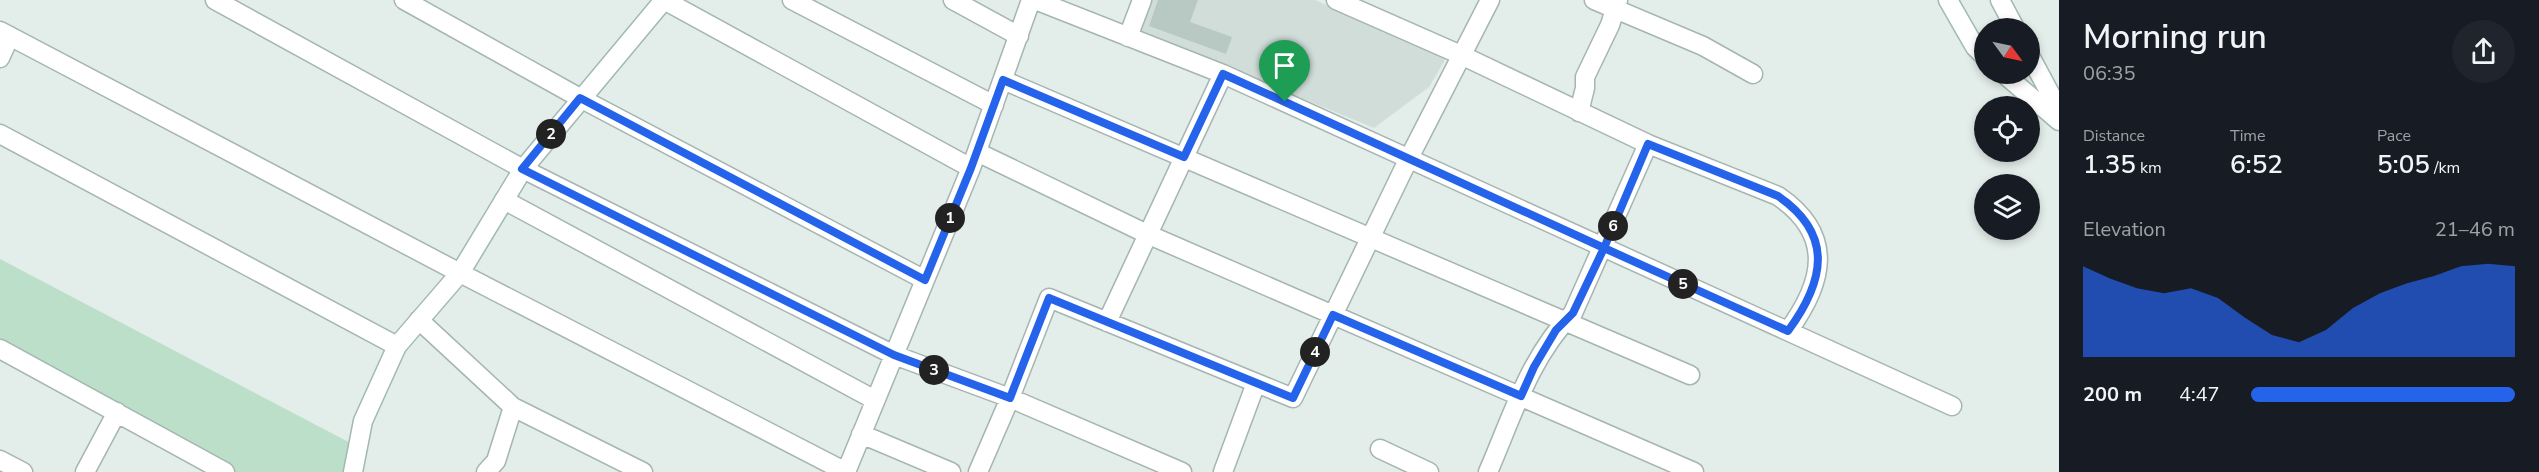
<!DOCTYPE html>
<meta charset="utf-8">
<style>
:root{--surface:#171b24;--page:#20242c;--text:#f1f3f6;--muted:#9ea1a6;--accent:#2563eb}
body{margin:0;font-family:"Nunito Sans",sans-serif;background:var(--page);color:var(--text);height:100vh;display:flex;flex-direction:column;font-size:22px;white-space:nowrap}
*{box-sizing:border-box;margin:0}
p{font-size:20px;color:var(--muted)}
.icon{flex:none;width:33px;height:33px;fill:none;stroke:currentColor;stroke-width:2;stroke-linecap:round;stroke-linejoin:round}
.map{position:relative;flex:1;overflow:hidden}
.side{display:flex;flex-direction:column;background:var(--surface);width:480px}
.side>*{flex:none}
.needle{width:39px;rotate:123deg}
.buttons{position:absolute;left:1974px;top:18px;display:grid;gap:12px}
.buttons a{display:grid;place-items:center;width:66px;height:66px;border-radius:50%;background:var(--surface);box-shadow:0 3px 9px #0003;font-size:30px}
.pin{position:absolute;display:grid;place-items:center;width:51px;height:51px;color:#fff;margin:-62px -26px;border-radius:50% 50% 50% 0;rotate:-45deg;box-shadow:0 0 6px #0007}
.pin .icon{rotate:45deg}
.km{position:absolute;width:30px;height:30px;margin:-15px;border-radius:50%;background:#222;color:#fff;font-size:16px;line-height:30px;text-align:center}
.round{display:grid;place-items:center;flex:none;width:63px;height:63px;border-radius:32px;background:var(--page)}
.head{display:flex;align-items:center;justify-content:space-between;height:102px;padding:0 24px}
h1{font-size:33px;font-weight:600;line-height:45px}
.stats{display:grid;grid-template-columns:repeat(3,1fr);gap:9px;height:102px;padding:6px 24px}
.stats div{display:grid;align-content:center}
.stats b{font-size:26px;font-weight:600}
.stats small{font-size:16px;font-weight:400}
.stats p{font-size:16px}
.chart{height:168px;padding:12px 24px}
.chart p{display:flex;justify-content:space-between}
.chart svg{width:100%;height:108px;margin-top:6px;fill:var(--accent);opacity:.7}
ul{padding:0 24px;list-style:none;font-size:20px}
li{display:grid;grid-template-columns:96px 72px 1fr;align-items:center;height:45px}
li i{height:15px;border-radius:8px;background:var(--accent)}
main{display:flex;flex:1;min-height:0}
.map>svg:first-child{display:block}
</style>
<main>
<div class="map">
<svg width="2059" height="472" viewBox="0 0 2059 472">
<rect width="100%" height="100%" fill="#e3ede9"/>
<!-- built -->
<path fill="#d1ddd9" d="M1147,0h168l131,58 -17,29 -55,41 -239,-99z"/>
<!-- green -->
<path fill="#bbdfc8" d="M0,259l358,188 -5,25h-128l-225,-123z"/>
<!-- building -->
<path fill="#b8c8c3" d="M1158,0h40l-8,22 42,15 -6,17 -77,-28z"/>
<g fill="none" stroke-linecap="round" stroke-linejoin="round">
<defs>
<path id="street" d="M215,0l308,169 371,186 116,43 172,74
M404,0l176,98 345,182
M664,0l307,168
M792,0l202,105
M953,0l66,36
M1035,0l188,74 729,332
M1336,0l125,55 187,89 130,52c57,39 46,86 10,135
M1594,0l109,46 50,28
M0,31l460,242 386,199
M1128,37l14,-37
M0,58l10,-22
M1003,80l687,295
M1579,112l6,-24v-11l25,-52 8,-25
M0,134l397,212
M977,152l170,82 547,238
M504,200l371,200
M419,320l94,87 130,65
M1107,322l116,-248
M0,349l225,123
M861,434l90,38
M1380,449l49,23
M0,460l23,12
M85,472l32,-60
M486,472l10,-11 17,-54
M846,472l125,-304 60,-168
M978,472l32,-74 39,-100 244,100 115,-238 82,-160
M1223,472l33,-89
M1488,472c24,-55 42,-116 85,-159l75,-169"/>
<path id="secondary" d="M1948,0l27,47 9,9
M2000,0l15,28
M2030,56l29,54
M2004,74l55,47
M353,472l10,-51 34,-75 63,-73 63,-104 141,-169"/>
</defs>
<!-- street casing -->
<use href="#street" stroke="#a5b5b1" stroke-width="21"/>
<!-- secondary casing -->
<use href="#secondary" stroke="#a1b9b3" stroke-width="21"/>
<!-- street -->
<use href="#street" stroke="#fff" stroke-width="18"/>
<!-- secondary -->
<use href="#secondary" stroke="#fff" stroke-width="18"/>
</g>
<g fill="none" stroke-linecap="round" stroke-linejoin="round">
<defs>
<path id="route" d="M1285,102l-62,-28 -39,83 -181,-77 -32,88 -46,112 -345,-182 -58,71 372,186 116,43 39,-100 244,100 40,-83 188,81 13,-29 22,-37 17,-17 31,-65 184,83c36,-49 47,-96 -10,-135l-130,-52 -44,104 -319,-146"/>
</defs>
<!-- route casing -->
<use href="#route" stroke="#fff" stroke-width="12"/>
<!-- route -->
<use href="#route" stroke="#2563eb" stroke-width="8"/>
</g>
</svg>
<div class="buttons">
<a><svg class="needle" viewBox="-14 -14 28 28"><path d="M0-13l5 13h-10z" fill="#e53935"/><path d="M0 13l5-13h-10z" fill="#9ea1a6"/></svg></a>
<a><svg class="icon" aria-label="locate" viewBox="0 0 24 24"><circle cx="12" cy="12" r="6"/><path d="M12 2v4M12 18v4M2 12h4M18 12h4"/></svg></a>
<a><svg class="icon" aria-label="layers" viewBox="0 0 24 24"><path d="M12 4l9 5-9 5-9-5zM3 14l9 5 9-5"/></svg></a>
</div>
<div class="pin" style="left:1285px;top:102px;background:#1e9e55"><svg class="icon" aria-label="arrive" viewBox="0 0 24 24"><path d="M6 21V4h12l-3 4 3 4H6"/></svg></div>
<b class="km" style="left:950px;top:218px">1</b>
<b class="km" style="left:551px;top:134px">2</b>
<b class="km" style="left:934px;top:370px">3</b>
<b class="km" style="left:1315px;top:352px">4</b>
<b class="km" style="left:1683px;top:284px">5</b>
<b class="km" style="left:1613px;top:226px">6</b>
</div>
<section class="side">
<div class="head"><div><h1>Morning run</h1><p>06:35</p></div><a class="round"><svg class="icon" aria-label="share" viewBox="0 0 24 24"><path d="M12 15V3M7 8l5-5 5 5M5 13v7h14v-7"/></svg></a></div>
<div class="stats">
<div><p>Distance</p><b>1.35<small> km</small></b></div>
<div><p>Time</p><b>6:52</b></div>
<div><p>Pace</p><b>5:05<small> /km</small></b></div>
</div>
<div class="chart"><p><span>Elevation</span>21–46 m</p>
<svg viewBox="0 0 160 44" preserveAspectRatio="none"><path d="M0 44V7L10 12L20 16L30 18L40 16L50 20L60 28L70 35L80 38L90 33L100 24L110 18L120 14L130 11L140 7L150 6L160 7V44z"/></svg>
</div>
<ul>
<li><b>200 m</b>4:47<i style="width:100%"></i></li>
</ul>
</section>
</main>
